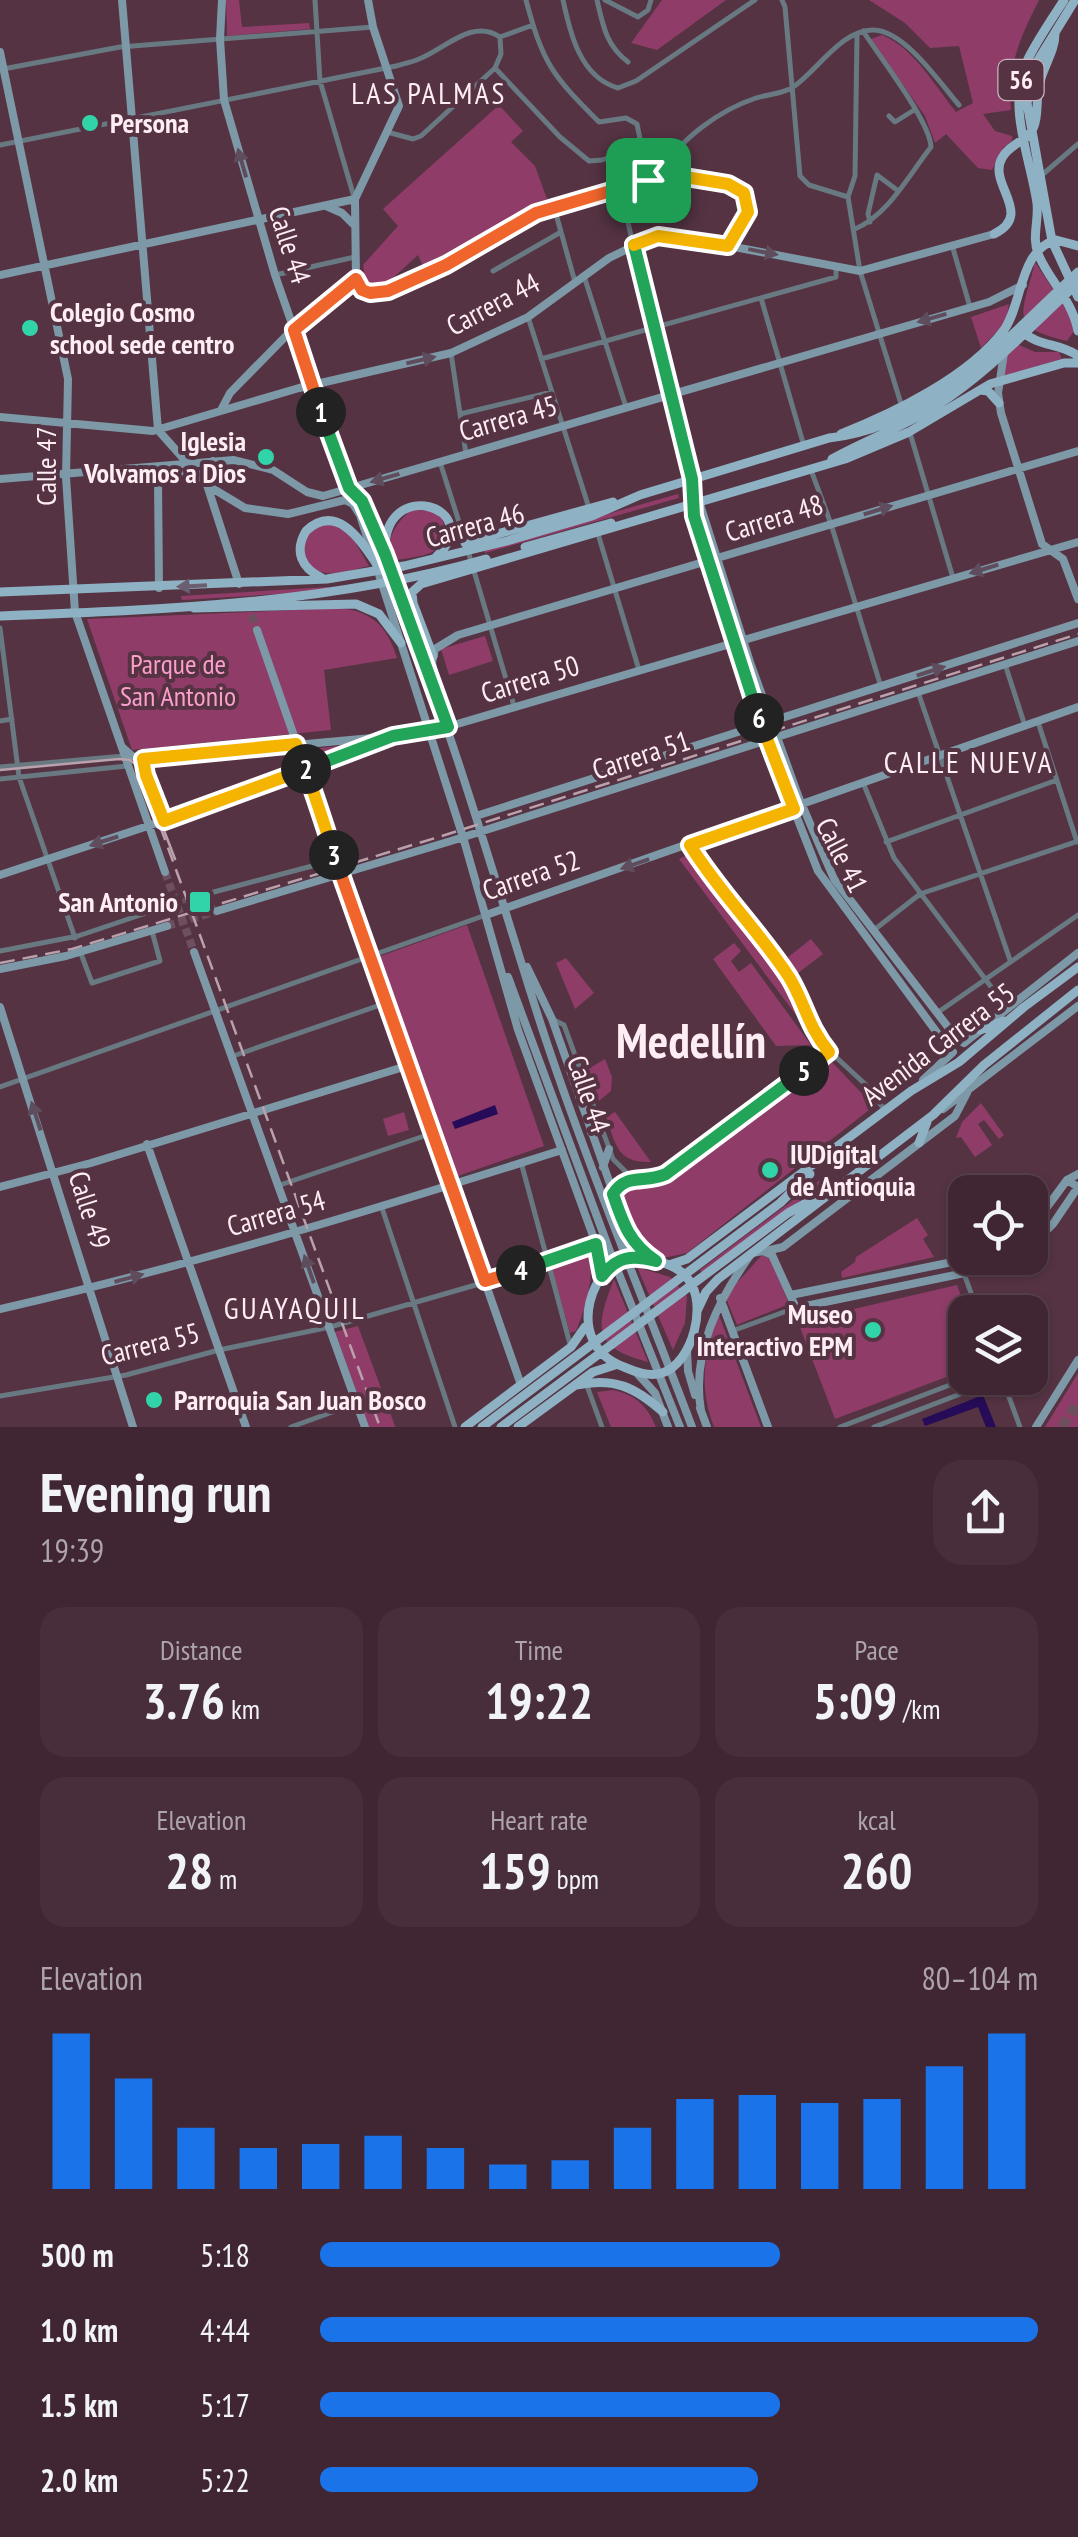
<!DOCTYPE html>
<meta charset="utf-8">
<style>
:root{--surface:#402632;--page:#472e3a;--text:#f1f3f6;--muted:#aea5ac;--line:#59434d;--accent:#1a73e8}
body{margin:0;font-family:"PT Sans Narrow",sans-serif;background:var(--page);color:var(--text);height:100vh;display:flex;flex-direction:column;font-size:38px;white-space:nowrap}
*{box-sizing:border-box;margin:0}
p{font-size:32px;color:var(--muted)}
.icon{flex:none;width:55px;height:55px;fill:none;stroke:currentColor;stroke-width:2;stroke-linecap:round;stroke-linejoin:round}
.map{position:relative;height:1427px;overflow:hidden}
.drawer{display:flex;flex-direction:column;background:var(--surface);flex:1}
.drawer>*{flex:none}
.buttons{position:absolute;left:948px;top:1175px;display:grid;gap:20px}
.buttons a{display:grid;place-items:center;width:100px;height:100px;border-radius:20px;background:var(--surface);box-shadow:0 2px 8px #0004,0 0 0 2px var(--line);font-size:50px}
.pin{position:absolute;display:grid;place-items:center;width:85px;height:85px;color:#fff;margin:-42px;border-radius:20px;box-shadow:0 5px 15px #0006}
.km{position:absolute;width:50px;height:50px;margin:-25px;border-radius:50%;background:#222;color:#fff;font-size:28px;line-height:50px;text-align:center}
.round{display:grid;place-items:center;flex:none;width:105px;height:105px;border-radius:30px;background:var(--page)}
.summary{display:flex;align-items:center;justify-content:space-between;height:170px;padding:0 40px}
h1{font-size:55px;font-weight:700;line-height:75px}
.stats{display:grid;grid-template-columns:repeat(3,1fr);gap:15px;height:170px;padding:10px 40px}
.stats div{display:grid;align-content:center;border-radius:25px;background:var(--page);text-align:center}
.stats b{font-size:50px;font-weight:700}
.stats small{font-size:28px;font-weight:400}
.stats p{font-size:28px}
.chart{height:280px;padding:20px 40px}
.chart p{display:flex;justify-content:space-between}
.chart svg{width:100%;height:180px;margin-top:10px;stroke:var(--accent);stroke-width:6}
ul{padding:0 40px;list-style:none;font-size:32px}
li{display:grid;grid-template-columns:160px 120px 1fr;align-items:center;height:75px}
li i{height:25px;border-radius:12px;background:var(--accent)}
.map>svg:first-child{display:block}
</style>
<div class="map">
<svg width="1078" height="1427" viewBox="0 0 1078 1427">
<rect width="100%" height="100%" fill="#553343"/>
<!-- green -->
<path fill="#8f3d68" d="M226,0h13l3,27 67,-4 1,6 -83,7z
M662,0h64l-69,50 -26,-7z
M869,0h170c-19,38 -32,66 -28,110l-28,4 12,17 17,5v5l-8,6 -12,23 -14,-2 -32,-34 -11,9 -10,-27 -54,-77 11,-4c32,13 53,51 74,77l17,-9 -14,-57 -29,2 -25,-25z
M499,105l24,26 -12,11 24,24 12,33 -14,5 -109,64 -6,-13 -36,33 -16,-7 -3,-16 35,-39 -15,-17z
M1035,262l34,52 5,17 -7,10c-61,-14 -44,-27 -32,-79z
M1009,304l-3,18 -25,26 -10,-31z
M1017,344l18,8h24l3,7 -58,17 3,-21z
M678,494l1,4 -194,55 -1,-4z
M411,510l28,1c20,45 -15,44 -49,50 -4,-22 4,-36 21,-51z
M329,521l22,14 18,31c-14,3 -34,10 -48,6 -21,-6 -23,-32 -7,-45 4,-4 10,-4 15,-6z
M328,587v4l-146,9 -1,-4z
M340,608c33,4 47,18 57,50l-73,12 7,60 -199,20 -45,-131z
M485,636l8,25 -44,14 -8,-26z
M363,743l-54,20 -5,-13z
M691,853l33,48 63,80 12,38 -120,-160z
M467,925l77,221 -89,31 -77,-220z
M811,939l12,15 -25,19 -11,-15z
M734,943l7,8 -10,10 8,11 12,-9 60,82 -35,1 -63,-87z
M566,958l28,35 -19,16 -19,-46z
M605,1059l7,18 -1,14 -12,10 -11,-32z
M829,1059l45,47 -187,147 -24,5c-34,-19 -32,-27 -45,-62l6,-10 38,-5z
M981,1103l23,32 -5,4 -15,-19 -6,4 14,21 -17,12 -14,-20 -5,1 6,-16z
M404,1112l5,18 -21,6 -5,-17z
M615,1112l36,50c-34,1 -35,-17 -45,-45z
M825,1176l3,4 -126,93 -2,-3z
M917,1218l11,17 -5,4 11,18 -92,21 -1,-6 14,-10 1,-5z
M591,1252c2,27 -4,53 -15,79l-6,2 -19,-67z
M762,1255l8,4 19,45 -52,21 -12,-29z
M637,1267l33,10 17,19 -2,27 -12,27z
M614,1279l34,83c-56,-15 -53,-34 -34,-83z
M957,1285l10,27 -2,58 -130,49 -37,-97z
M719,1315l42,112h-47c-15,-39 -11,-74 5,-112z
M358,1326l37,100 1,1h-27l-34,-95z
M1078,1373v54h-33z
M613,1390c23,5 34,16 43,37h-45l-14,-35z"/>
<!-- water -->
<path fill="#260c58" d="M495,1105l3,9 -43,15 -3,-7z
M983,1395l13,32h-10l-8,-20 -53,19 -3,-7z"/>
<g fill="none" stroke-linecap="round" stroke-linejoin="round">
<!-- street-tunnel -->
<path stroke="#6e4f5e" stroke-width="5" stroke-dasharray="5 2.5" stroke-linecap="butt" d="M161,908l49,-15"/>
<!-- secondary-tunnel -->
<path stroke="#6e4f5e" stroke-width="8" stroke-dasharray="8 4" stroke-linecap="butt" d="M252,615l5,15
M165,872l29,80
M167,926l50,-15"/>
<!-- highway-tunnel -->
<path stroke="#6e4f5e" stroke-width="10" stroke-dasharray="10 5" stroke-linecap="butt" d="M1062,1427l16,-25"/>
<!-- street -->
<path stroke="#687982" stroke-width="5" d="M315,0l5,81 34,116
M526,0c17,64 26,75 73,122l27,-4 11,6 11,54
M563,0c7,33 17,77 55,88l18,-7 119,-81
M597,0c6,26 9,45 31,62
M605,0l33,17 10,-7 3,-10
M782,0l3,7 15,169 9,9 39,12
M857,35l-2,141 -7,21 12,74 42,136
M495,68l65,69 29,24 13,-1 39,-13
M3,69l117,-22 253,-20
M889,116l6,6 19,-12
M387,132l26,7 8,-3 74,-68 6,-14 -1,-16
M0,145l396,-79c7,-2 16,-4 23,-7 26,-10 53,-41 81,-22l33,-12
M661,173c18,-34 59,-63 95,-75 12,-4 28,-4 37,-11 23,-15 50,-59 81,-57 31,1 66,53 85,75
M1042,175l36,-31
M624,204l9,41
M556,214l19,68
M870,222l-2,-8 9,-39 20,15
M855,229c34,-15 53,-53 76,-82 -1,-26 -52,-91 -68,-116
M952,245l18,62
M493,271l68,-39
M275,275l80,-18
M584,276l42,131
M761,298l43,148
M528,317l61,191
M451,353l15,101
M541,359l295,-82v-9
M460,414l92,-22
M910,433l43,145
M440,462l25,79
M811,470l20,54 50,163
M598,534l41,136
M468,551l46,155
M0,628l19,149 56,161
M1005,664l20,62
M918,692l92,268
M0,721l12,-2
M1038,722l39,120
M143,759l2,16 18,46
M0,767l124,-11
M0,779l127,-13
M864,785l30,73 113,150
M886,842l171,-62
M690,845l12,22 87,110 19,45 17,25 40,37 19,25
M210,893l125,-33
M874,930l46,-36 158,-53
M0,951l78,-15 83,-28
M80,951l12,32 68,-22 -8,-30
M937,1013l141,-98
M552,1019l12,6 49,134 14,14 17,7 22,-7 163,-121
M233,1056l153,-53
M0,1087l486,-172
M521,1162l49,182
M280,1185l153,-52
M382,1208l73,219
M959,1260l19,52
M732,1331l63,-23
M1002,1378l18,49
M586,1383l16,44
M0,1396l126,-21 93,-25 111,-23 149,-43 117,-40
M291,1427l66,-24
M840,1427l128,-49
M874,1427l128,-49"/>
<!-- secondary -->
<path stroke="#7d99a7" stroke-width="8" d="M122,0l36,430 49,55 38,23 43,6 57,-14 8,4 7,11 103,322 55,193 78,214 6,32
M222,0l-2,39 4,61 51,175 74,213c29,22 55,122 69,159 46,123 82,250 122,375 45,138 101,270 152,405
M0,52l68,327 -2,98 9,135 90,260
M326,206l16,7 11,11
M633,245l59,234 58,183 49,136 35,81 124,161 6,3
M0,275l355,-76
M356,279l6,11 8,3 18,-2 58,-26 89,-52 105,-29 21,-11 67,11 16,9 3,19 -18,34
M356,279l-1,-80 44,-93 -26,-79 -5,-27
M1004,353l-6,40 3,20 41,131 21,15 15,40
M221,410l9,-17 58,-59 21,-13 47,-42
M0,417l153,14 146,-43 152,-35 77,-36 81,-59 43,-21 14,-1 63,10 131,25 134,-37
M213,461l-6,24 32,99
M144,470l14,8 1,110
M0,479l234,-19 39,10 34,22 16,4 666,-194 34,-17
M160,483l9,-10 26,2
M692,489l2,27 67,210 57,145 134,182
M257,630l264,755
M438,689l-6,-26 3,-14 23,-14 620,-184
M122,747l10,9 11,3 240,-22
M476,816l602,-193
M0,875l163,-54 230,-85 54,-9 631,-185
M217,911l234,-70 627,-200
M486,915l592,-208
M194,952l171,475
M527,967l25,52 76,216 24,24
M0,969l66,-13 101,-30
M508,977l101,272 71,178
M0,1007l133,420
M964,1043l114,-90
M923,1080l30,-28
M943,1109l135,-103
M591,1132l5,-20
M147,1144l99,283
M603,1167l6,-18
M0,1187l91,-24 319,-98
M613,1194l7,-11 15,-6
M1030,1230l37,-50 11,-6
M1030,1247l23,-23 25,-37 -11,-7
M766,1251l17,-4 172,-131 12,-23
M791,1295l181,-37
M720,1298l48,129
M0,1309c190,-43 376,-100 562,-159
M687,1350l1,21 7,24
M636,1372l19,21 13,34
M700,1408l7,19
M701,1411c-10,-59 18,-113 51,-158l11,-2 9,4 24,53 178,-37 39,-13
M1036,1427l42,-67"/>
<!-- primary -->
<path stroke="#8eb1c3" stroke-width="9" d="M1064,0c-12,19 -26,39 -36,59 -22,48 2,96 9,144 2,19 -6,35 2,53 12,27 33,44 39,75
M1075,0l-40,65 -8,38 25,138 26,56
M994,234c41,-20 -7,-50 8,-76 6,-12 21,-16 29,-26 8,-11 5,-33 8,-46 3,-18 16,-34 16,-52
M1023,332c16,15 38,11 55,24
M980,390l8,1 11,12
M841,434c53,-21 128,-57 163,-104 19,-27 15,-80 52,-90l22,6
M832,459c34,-19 71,-32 104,-53 53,-34 96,-81 142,-123
M465,543l148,-41
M525,547l86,-24
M385,554c-4,-81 104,-46 51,3
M322,578c-21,-10 -28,-27 -16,-47 30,-28 53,7 70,32
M0,592l327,-13 77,-13 103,-25 85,-25 48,-21 189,-57c103,-11 177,-100 249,-166
M412,593l1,10 20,53
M194,608l162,-4 23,10 22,29
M405,612l4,-17 12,-11 424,-125 64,-27 81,-48 74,-21h14
M0,616c163,-6 328,-12 486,-57
M980,1030l24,-9
M919,1143l8,-21
M639,1257c18,4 38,7 49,22 20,24 5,84 -26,94 -13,4 -26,-1 -38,-6 -64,-23 -32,-113 15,-110z
M669,1265l18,-6 224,-168 48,-29 65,-55 54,-40
M697,1311l9,-19 12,-13 215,-164 51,-50 94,-75
M576,1385c38,-8 59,2 87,27
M465,1427l106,-80 14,-20
M482,1427l298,-224 30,-29
M501,1427l287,-214 31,-17
M518,1427l75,-55 22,-7"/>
<!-- tram -->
<path stroke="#baa1ac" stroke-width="2.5" d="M0,770l119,-11 11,1 10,8 35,91"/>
<!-- rail -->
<path stroke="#baa1ac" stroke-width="2.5" stroke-dasharray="15 8" stroke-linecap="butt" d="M160,826l220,601
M0,963l72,-14 373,-114 633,-201"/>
</g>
<!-- one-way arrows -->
<defs><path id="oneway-solid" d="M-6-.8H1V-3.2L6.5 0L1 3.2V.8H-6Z" transform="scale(2.5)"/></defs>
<g fill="#5f4c5c">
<use href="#oneway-solid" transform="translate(242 163) rotate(-106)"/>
<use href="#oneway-solid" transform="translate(763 252) rotate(11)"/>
<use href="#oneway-solid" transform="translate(932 318) rotate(164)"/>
<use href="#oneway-solid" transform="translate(421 360) rotate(-13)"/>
<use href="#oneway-solid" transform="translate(385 478) rotate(164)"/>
<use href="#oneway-solid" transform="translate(878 510) rotate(-17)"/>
<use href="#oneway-solid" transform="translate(984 569) rotate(163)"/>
<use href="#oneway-solid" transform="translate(931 671) rotate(-18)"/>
<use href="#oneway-solid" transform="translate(104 841) rotate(162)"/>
<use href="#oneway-solid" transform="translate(635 864) rotate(161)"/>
<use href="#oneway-solid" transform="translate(36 1116) rotate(-108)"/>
<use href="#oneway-solid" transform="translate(309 1269) rotate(-109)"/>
<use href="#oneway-solid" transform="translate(129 1278) rotate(-15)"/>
</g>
<use fill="#695f70" href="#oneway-solid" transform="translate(192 586) rotate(177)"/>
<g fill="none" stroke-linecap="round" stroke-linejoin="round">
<defs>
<path id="split-1" d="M321,412l-27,-82 62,-51 6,11 8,3 18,-2 58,-26 90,-52 112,-33"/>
<path id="split-2" d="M306,769l87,-33 55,-9 -63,-173 -23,-53 -13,-13 -28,-76"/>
<path id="split-3" d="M306,769c-48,18 -95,35 -142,52l-18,-46 -3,-16 153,-15c14,36 26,73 38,111"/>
<path id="split-4" d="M334,855l151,426 36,-11"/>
<path id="split-5" d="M521,1270l75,-26 6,32c15,-20 30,-21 54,-15 -27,-18 -33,-38 -43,-67 14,-22 32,-10 53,-20l138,-103"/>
<path id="split-6" d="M759,718l35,91 -104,36c29,47 69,86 99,132 16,26 18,48 40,75l-25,19"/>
<path id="split-7" d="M634,245l58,234 2,37 65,202"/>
<path id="split-8" d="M634,245l24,-9 70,10 20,-34 -4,-19 -16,-9 -67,-11 -13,7"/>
</defs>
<!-- split-1 casing -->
<use href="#split-1" stroke="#fff" stroke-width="20"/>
<!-- split-2 casing -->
<use href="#split-2" stroke="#fff" stroke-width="20"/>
<!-- split-3 casing -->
<use href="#split-3" stroke="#fff" stroke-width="20"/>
<!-- split-4 casing -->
<use href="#split-4" stroke="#fff" stroke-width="20"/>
<!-- split-5 casing -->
<use href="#split-5" stroke="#fff" stroke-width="20"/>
<!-- split-6 casing -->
<use href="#split-6" stroke="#fff" stroke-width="20"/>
<!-- split-7 casing -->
<use href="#split-7" stroke="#fff" stroke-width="20"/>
<!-- split-8 casing -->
<use href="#split-8" stroke="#fff" stroke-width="20"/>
<!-- split-1 -->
<use href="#split-1" stroke="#f0652b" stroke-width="12"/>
<!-- split-2 -->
<use href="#split-2" stroke="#22a559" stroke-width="12"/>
<!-- split-3 -->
<use href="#split-3" stroke="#f5b400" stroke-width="12"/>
<!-- split-4 -->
<use href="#split-4" stroke="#f0652b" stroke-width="12"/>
<!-- split-5 -->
<use href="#split-5" stroke="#22a559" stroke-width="12"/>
<!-- split-6 -->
<use href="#split-6" stroke="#f5b400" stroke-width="12"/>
<!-- split-7 -->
<use href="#split-7" stroke="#22a559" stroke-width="12"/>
<!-- split-8 -->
<use href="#split-8" stroke="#f5b400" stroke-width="12"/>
</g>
<!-- markers -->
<g fill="#31d4a9" stroke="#553343" stroke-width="4">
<circle cx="90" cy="123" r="10"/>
<circle cx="30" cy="328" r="10"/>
<circle cx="266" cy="457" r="10"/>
<rect x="188" y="890" width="24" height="24" rx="5"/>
<circle cx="770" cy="1170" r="10"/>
<circle cx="873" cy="1330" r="10"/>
<circle cx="154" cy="1400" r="10"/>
</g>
<g text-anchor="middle" stroke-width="8" stroke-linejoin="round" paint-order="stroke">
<!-- shield labels -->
<rect fill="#553343" stroke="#ccb5bf" stroke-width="2.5" x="998.5" y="60" width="45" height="40" rx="8"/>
<g font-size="25" font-weight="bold" fill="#ffedf4">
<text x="1021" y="89">56</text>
</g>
<!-- poi labels -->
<g font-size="28" font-weight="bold" fill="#ffedf4" stroke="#553343" text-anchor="start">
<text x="110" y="133">Persona</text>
<text x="50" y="322">Colegio Cosmo<tspan x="50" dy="32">school sede centro</tspan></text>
<text x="246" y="451" text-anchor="end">Iglesia<tspan x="246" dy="32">Volvamos a Dios</tspan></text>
<text x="178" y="912" text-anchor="end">San Antonio</text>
<text x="790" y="1164">IUDigital<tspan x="790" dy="32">de Antioquia</tspan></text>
<text x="853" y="1324" text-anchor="end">Museo<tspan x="853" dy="32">Interactivo EPM</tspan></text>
<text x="174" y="1410">Parroquia San Juan Bosco</text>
</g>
<!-- street labels -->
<g font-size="28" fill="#ffedf4" stroke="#553343">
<text transform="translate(290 245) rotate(72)" y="10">Calle 44</text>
<text transform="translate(493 304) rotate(-28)" y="10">Carrera 44</text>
<text transform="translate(508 418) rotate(-16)" y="10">Carrera 45</text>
<text transform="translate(46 466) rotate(-90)" y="10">Calle 47</text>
<text transform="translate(774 518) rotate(-17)" y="10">Carrera 48</text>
<text transform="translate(475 525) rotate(-15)" y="10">Carrera 46</text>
<text transform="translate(530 679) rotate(-17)" y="10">Carrera 50</text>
<text transform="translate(641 755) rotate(-18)" y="10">Carrera 51</text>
<text transform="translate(842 855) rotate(63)" y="10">Calle 41</text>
<text transform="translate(531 875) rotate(-19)" y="10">Carrera 52</text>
<text transform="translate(938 1044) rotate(-37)" y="10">Avenida Carrera 55</text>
<text transform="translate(589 1094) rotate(71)" y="10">Calle 44</text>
<text transform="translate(90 1210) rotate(72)" y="10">Calle 49</text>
<text transform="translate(276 1213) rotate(-16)" y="10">Carrera 54</text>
<text transform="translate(150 1344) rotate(-14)" y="10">Carrera 55</text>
</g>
<!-- park labels -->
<g font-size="28" fill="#fb9ecb" stroke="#553343">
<text x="178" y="674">Parque de<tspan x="178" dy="32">San Antonio</tspan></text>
</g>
<!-- neighbourhood labels -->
<g font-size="30" letter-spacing="2.5" fill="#ffedf4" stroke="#553343">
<text x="429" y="104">LAS PALMAS</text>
<text x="969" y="773">CALLE NUEVA</text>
<text x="295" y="1319">GUAYAQUIL</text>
</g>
<!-- town labels -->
<g font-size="48" font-weight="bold" fill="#ffedf4" stroke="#553343">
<text x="691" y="1058">Medellín</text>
</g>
</g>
</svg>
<div class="buttons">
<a><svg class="icon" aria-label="locate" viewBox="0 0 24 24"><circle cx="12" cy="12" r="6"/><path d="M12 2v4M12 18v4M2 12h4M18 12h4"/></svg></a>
<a><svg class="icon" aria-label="layers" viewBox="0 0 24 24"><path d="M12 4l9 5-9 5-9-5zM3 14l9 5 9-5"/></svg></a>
</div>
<div class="pin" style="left:648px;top:180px;background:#1e9e55"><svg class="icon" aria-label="arrive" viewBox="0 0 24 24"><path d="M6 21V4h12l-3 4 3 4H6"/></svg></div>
<b class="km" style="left:321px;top:412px">1</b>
<b class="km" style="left:306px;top:769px">2</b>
<b class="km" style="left:334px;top:855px">3</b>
<b class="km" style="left:521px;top:1270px">4</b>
<b class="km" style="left:804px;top:1071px">5</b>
<b class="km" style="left:759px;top:718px">6</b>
</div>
<section class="drawer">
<div class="summary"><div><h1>Evening run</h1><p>19:39</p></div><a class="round"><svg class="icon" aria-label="share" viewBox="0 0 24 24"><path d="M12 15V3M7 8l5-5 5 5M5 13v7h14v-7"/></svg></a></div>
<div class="stats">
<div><p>Distance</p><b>3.76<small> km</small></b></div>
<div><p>Time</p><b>19:22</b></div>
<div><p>Pace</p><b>5:09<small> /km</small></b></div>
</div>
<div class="stats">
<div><p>Elevation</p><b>28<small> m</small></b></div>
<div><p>Heart rate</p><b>159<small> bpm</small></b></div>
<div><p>kcal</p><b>260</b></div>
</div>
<div class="chart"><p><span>Elevation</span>80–104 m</p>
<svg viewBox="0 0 160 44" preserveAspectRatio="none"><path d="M5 44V6M15 44V17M25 44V29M35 44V34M45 44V33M55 44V31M65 44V34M75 44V38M85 44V37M95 44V29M105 44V22M115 44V21M125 44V23M135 44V22M145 44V14M155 44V6"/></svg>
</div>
<ul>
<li><b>500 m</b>5:18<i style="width:64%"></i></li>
<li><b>1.0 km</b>4:44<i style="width:100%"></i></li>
<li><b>1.5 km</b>5:17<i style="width:64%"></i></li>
<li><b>2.0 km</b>5:22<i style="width:61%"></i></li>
</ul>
</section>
